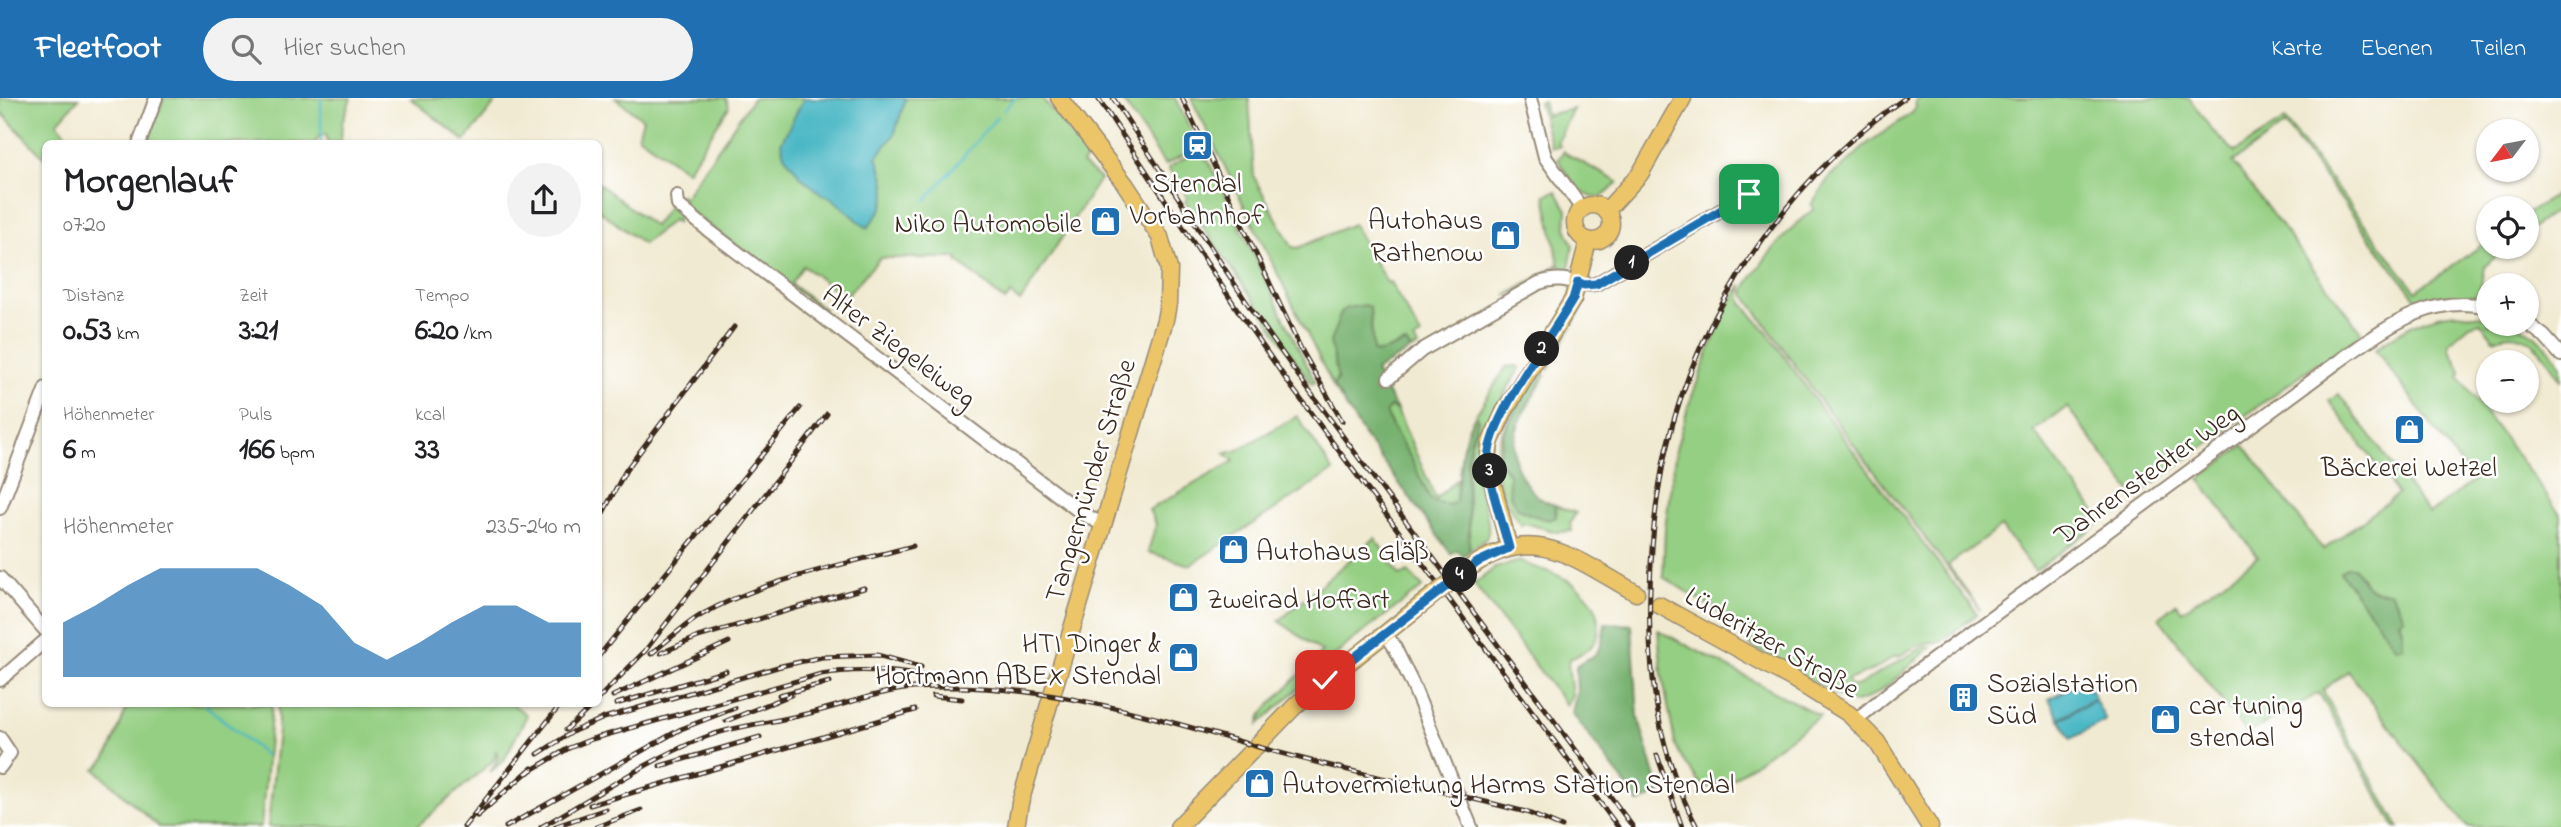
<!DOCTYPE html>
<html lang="de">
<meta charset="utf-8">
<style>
:root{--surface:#fff;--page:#f2f2f2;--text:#202124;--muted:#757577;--accent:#1f6fb2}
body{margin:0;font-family:"Indie Flower",sans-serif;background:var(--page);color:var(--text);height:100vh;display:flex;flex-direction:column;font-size:26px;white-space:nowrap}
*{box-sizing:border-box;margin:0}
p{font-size:23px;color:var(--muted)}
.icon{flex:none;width:38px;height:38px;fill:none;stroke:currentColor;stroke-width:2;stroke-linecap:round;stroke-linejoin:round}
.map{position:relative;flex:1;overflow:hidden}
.panel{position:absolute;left:42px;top:42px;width:560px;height:567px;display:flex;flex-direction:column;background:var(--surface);border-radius:10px;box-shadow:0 2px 5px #0004}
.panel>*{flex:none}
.needle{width:46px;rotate:238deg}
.tools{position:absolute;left:2476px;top:21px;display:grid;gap:14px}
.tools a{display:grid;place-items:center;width:63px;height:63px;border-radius:50%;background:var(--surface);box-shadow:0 2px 5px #0004;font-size:35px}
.pin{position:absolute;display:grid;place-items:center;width:60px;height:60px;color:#fff;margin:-30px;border-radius:14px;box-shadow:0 4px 10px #0006}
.km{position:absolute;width:35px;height:35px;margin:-18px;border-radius:50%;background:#222;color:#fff;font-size:19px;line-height:35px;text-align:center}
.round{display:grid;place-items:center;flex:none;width:74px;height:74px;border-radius:37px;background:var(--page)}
.summary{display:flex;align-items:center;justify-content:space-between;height:119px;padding:0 21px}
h1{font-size:38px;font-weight:700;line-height:52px}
.figures{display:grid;grid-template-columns:repeat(3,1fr);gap:10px;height:119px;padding:7px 21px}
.figures div{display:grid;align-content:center}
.figures b{font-size:30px;font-weight:700}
.figures small{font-size:19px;font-weight:400}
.figures p{font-size:19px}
.chart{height:196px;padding:14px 21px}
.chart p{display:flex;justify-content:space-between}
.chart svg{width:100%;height:126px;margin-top:7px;fill:var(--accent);opacity:.7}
header{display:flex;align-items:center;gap:42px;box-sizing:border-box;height:98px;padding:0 35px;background:var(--accent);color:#fff}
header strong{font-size:33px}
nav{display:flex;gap:38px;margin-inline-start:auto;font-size:24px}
.search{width:490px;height:63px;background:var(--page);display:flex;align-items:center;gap:18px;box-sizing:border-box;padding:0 24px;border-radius:38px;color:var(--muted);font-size:26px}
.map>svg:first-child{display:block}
</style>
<header>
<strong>Fleetfoot</strong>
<div class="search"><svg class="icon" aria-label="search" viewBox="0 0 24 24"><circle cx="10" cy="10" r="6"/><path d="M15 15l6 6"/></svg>Hier suchen</div>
<nav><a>Karte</a><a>Ebenen</a><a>Teilen</a></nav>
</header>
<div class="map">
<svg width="2561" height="729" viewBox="0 0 2561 729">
<rect width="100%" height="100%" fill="#fff"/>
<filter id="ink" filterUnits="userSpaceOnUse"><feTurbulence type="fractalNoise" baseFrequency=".0143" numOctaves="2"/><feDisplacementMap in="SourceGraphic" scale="14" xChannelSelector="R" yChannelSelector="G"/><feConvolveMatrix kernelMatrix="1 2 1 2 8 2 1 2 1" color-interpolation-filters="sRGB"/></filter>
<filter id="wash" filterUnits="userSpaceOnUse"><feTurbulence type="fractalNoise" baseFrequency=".00686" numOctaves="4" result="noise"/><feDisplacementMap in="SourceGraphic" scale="28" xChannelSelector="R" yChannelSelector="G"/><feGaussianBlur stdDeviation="1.57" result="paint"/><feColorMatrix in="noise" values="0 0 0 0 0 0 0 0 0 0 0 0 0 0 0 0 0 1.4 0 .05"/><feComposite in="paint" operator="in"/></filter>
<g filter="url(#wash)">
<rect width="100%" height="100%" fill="#f1ead2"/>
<!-- green -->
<path fill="#95cf83" stroke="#687c50" stroke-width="2" fill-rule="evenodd" d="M0,0h79l-22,25 18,20 -29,1 -1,15 -45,-48z
M164,0h187l-9,25 -1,20h-13l-2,-9 -8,3 -2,6 -170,1z
M410,0h89l-34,43z
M615,0h111l3,9 -42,64 -49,-35 5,-17z
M753,0h289l46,59 -6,7 18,15 -80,123 -9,-8 -6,7 -48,-40 1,-3h-78l-35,39 -42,-31 -12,18 33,25 -2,1 -142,-106 1,-9 3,3z
M1121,0h54l18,36 -6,3 7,12 -29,16z
M1191,0h58l5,79 38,70 6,1 55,-24 34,59 3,-1 31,54 -7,4 4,7 -7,3 -5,-7c-11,1 -21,12 -33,9l-3,-44 -37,78z
M1920,0h269l23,32 23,22 50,-32 131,171 72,-50v6h18l-22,20 -4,23 -5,6 -39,1 -11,3 -9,-1 -131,-174 -52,37 129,171 -43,32 -2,-2 -182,134 -68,-90 -33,24 68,90 -67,50 -34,-44 -53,38 32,45 -155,-203 -81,-113 1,-6c20,-31 41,-58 69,-79l-3,-4 20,-30 14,-10 23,-22 44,-30 4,-6 -1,-6z
M1543,3l3,14 27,-6 -16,33 3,4 -9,1 -12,-45z
M1200,51l5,10 2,-1 108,224 -3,2 -127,-183 3,-3 -20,-30z
M1564,53l1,2 53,29c-5,5 -11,13 -18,15 -18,4 -34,-24 -42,-37z
M598,85l56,43 15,-20 9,9 -1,8 -4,-3 -30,24 -43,-33 -1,1z
M1556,93l11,19 -1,18 7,17 -5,30 -8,-10 -12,8 2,4 -44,19 53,-32 -14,-69z
M2561,93v16l-34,24v-17z
M1742,186l-2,11 2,8 25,29 54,76 156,206 -36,28c-18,-1 -27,5 -43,15l-3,-1 -20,13 -27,11 2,6h7l68,-40 6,1c-20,15 -55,58 -81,55l-99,-56 -8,-19 -80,-50 2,-49 11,-79 13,-45 34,-89z
M1579,200l6,4 -37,68 -4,-9z
M2456,215l32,4v7h29l18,12 13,12 13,17v15c-18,-25 -32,-56 -67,-41l-14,-17 -10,3 -20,17c-2,11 9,20 11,31l-2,4 102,138v312h-94l-119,-156 -25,19 19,37 57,100h-4l-76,-134 -72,41 -88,-116 17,-14 6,7 76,-54 -59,-78 45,-34 79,105 75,-56 -69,-93 10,-7 90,120 44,-33 -98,-132c26,-19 49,-33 81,-36zM2348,469l14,10 5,11 11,4h12l14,25 -5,3 4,13 -63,-61z
M1517,268l3,2c-20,34 -46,68 -43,110 2,18 13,36 11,54l-2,7 -17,12c2,-46 -9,-85 9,-130l-3,-5 31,-49z
M1539,274l-36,61 -1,31 8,10v22l47,16 -2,-7 21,8 -6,10 2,8 -15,1 -32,-9 -4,2c-47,-63 -20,-95 14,-152z
M1390,309l7,3 39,89 21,-20 -1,22 -6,4 -14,-2 -6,-4c-12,-30 -33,-57 -44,-87z
M1297,318l36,55 -143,94 -42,-13 8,-28 -7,-14 85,-49 -9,-8 11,-2z
M1375,440l25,38 8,-4 15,15 -74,56 -90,81 2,-8 7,-9 54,-55 -43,-31z
M1521,463c8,5 16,7 25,10 25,8 54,26 53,55 0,19 -13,26 -29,33l-2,5 4,31 -6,10 -92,-121 21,-16z
M1658,532l162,86 -90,65 -27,7 -24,-35 -4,-10 -13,-69z
M118,606h154l-11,123h-102l-64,-58c14,-6 25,-46 32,-61l-10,-2z
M278,606h234l15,11 -23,45 -14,12c4,-6 11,-15 6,-21l-2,9 -78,67h-148l10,-96z"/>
<!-- forest -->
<path fill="#78b271" stroke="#5a6e48" stroke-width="2" d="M1366,207l4,3 3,44 6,1 27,-10 5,7 -36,21 22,39 -7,-3 -4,5 6,15 19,31 19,41 6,4 14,2 6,-4 6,-50 6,-23 7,-12 3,3c-2,10 -8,21 -10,32 -5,33 3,66 1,100l-6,5 -6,-6 -6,4 -86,-117 -32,-51 5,-7 -8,-37 11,-29 5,-5z
M1539,274l6,3c-19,35 -47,68 -20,107 8,12 16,19 30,23l1,12 -7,3c-29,-8 -43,-12 -40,-46l-7,-10 -4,-1 5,-30z
M2348,469h6c14,19 9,24 36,25l14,25 -5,4 4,12v13l-7,2 -56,-76z
M1605,525l27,2 6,91 22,77 -21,10 -67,-90 5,-22 -1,-25c5,-5 10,-6 16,-9 11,-8 11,-22 13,-34z"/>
<!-- water -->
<path fill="#4bb8c5" stroke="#437172" stroke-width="2" d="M804,0h102l-12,37 -17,22c12,34 15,42 -10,71l-35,-30 -10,-4 -20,-16 -18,-23 -3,-12z
M2085,582l10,18 -36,20 -10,-19z
M2095,602l11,20 -35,19 -11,-20z"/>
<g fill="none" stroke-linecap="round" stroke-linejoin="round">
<!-- stream -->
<path stroke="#4bb8c5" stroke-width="2.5" d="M321,0v46
M1004,12l11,-12
M926,102l71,-83
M204,606l61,51"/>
</g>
</g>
<g filter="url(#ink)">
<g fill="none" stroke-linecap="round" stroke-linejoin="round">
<defs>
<path id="minor" d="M1530,0l15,59 37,52
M139,46l17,-46
M677,98l1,9 30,25 371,281 24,14
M2527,225l17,13 17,19
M1389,280l33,-28 117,-67c30,-10 36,5 57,1l153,-90
M0,410l46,-120
M0,480l46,53
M1385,535l9,13 18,37 59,144
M0,582l46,-40
M1856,622l36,-30 447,-329c46,-32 90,-68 149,-54
M0,640l10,15 -10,14"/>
<path id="major" d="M1575 125a18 18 0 1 1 36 0a18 18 0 1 1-36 0Z
M1606,113l34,-37 43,-76
M1509,450l-21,-84 2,-21 14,-31 69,-113 15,-58
M1471,469c64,-46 107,-6 165,26
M1659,507l134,74 56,35 28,28 53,85
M1016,729l4,-24 25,-85 120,-398 3,-16 1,-35 -9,-32 -35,-53 -66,-86
M1178,729l119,-123 134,-107"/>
</defs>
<!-- minor casing -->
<use href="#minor" stroke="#968a78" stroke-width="16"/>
<!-- major casing -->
<use href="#major" stroke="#968a78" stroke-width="19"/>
<!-- minor -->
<use href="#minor" stroke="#fff" stroke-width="12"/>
<!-- major -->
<use href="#major" stroke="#edc569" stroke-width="16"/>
<defs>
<path id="rail" d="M1098,0l143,217 49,70 328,442
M1113,0l138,211 56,79 326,439
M1182,0l119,251 41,72
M598,424l28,-52 108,-143
M661,555l37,-16 166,-49
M651,556c17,-14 33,-29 52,-40 60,-34 143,-50 210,-68
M598,559l202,-249
M779,597l51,-13
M613,598l116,-54
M933,598l29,3
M598,601l47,-48 182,-237
M616,606l110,-33
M726,623l65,-26
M566,632l28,-26
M538,656l36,-23 30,-13 177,-52 41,-9 55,-2 44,12
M1657,657l25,72
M660,668l100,-29
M527,675l42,-25 23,-9 229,-65c45,-8 87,-1 131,6
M590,707l325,-95
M477,718l55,-48
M556,728l50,-17
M464,729l97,-123
M506,729l175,-98 54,-21
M541,729c53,-30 105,-66 162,-89 33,-13 69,-15 103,-24 36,-8 72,-23 108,-26 121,-8 234,27 348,60 77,22 155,37 232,56l32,8 36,15
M596,729l45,-17
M1697,729c-39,-74 -50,-153 -47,-236 1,-47 6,-95 16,-141 32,-138 122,-272 239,-352"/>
</defs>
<!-- rail casing -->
<use href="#rail" stroke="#3b2a1e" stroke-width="5"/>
<!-- rail -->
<use href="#rail" stroke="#fff" stroke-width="2.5" stroke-dasharray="8" stroke-linecap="butt"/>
<defs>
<path id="major-bridge" d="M1431,499l40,-30"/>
</defs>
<!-- major-bridge casing -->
<use href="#major-bridge" stroke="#968a78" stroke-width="19" stroke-linecap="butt"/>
<!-- major-bridge -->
<use href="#major-bridge" stroke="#edc569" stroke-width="16"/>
</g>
</g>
<g fill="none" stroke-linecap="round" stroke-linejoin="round" filter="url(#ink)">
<defs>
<path id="route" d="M1325,582l153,-118 31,-14c-6,-24 -21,-65 -21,-89 2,-43 62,-120 85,-160l5,-17 6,3 12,-1 153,-90"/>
</defs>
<!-- route casing -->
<use href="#route" stroke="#fff" stroke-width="14"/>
<!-- route -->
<use href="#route" stroke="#1f6fb2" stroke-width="9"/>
</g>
<!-- icons -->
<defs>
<symbol id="station-square" viewBox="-11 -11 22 22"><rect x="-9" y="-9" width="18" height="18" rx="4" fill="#1f6fb2" stroke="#fff"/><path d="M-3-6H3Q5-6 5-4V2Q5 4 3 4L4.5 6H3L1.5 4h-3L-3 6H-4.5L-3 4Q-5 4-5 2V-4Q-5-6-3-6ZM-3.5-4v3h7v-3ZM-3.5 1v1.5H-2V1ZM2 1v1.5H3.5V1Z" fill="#fff"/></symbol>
<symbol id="shop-square" viewBox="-11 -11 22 22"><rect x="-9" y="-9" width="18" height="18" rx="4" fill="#1f6fb2" stroke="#fff"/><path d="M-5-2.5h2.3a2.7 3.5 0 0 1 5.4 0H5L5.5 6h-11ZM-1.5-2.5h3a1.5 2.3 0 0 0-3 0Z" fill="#fff"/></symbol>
<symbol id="building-square" viewBox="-11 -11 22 22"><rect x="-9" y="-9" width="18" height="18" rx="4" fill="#1f6fb2" stroke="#fff"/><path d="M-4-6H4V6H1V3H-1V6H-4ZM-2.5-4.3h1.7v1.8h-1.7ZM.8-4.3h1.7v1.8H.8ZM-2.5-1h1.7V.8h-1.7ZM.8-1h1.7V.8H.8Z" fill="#fff"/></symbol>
</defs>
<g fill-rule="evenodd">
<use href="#station-square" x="1180" y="30" width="35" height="35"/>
<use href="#shop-square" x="1088" y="106" width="35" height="35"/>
<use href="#shop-square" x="1488" y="120" width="35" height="35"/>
<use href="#shop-square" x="2392" y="314" width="35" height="35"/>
<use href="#shop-square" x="1216" y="434" width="35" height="35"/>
<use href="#shop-square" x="1166" y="482" width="35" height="35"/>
<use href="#shop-square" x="1166" y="542" width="35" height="35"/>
<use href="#building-square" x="1946" y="582" width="35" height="35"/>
<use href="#shop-square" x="2148" y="604" width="35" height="35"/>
<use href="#shop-square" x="1242" y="668" width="35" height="35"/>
</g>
<g text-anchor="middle" stroke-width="5" stroke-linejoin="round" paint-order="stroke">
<!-- poi labels -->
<g font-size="28" fill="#3b2a1e" stroke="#fff" text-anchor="start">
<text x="1197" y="94" text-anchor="middle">Stendal<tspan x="1197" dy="32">Vorbahnhof</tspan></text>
<text x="1483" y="131" text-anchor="end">Autohaus<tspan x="1483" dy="32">Rathenow</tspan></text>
<text x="1082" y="134" text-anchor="end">Niko Automobile</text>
<text x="2409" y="378" text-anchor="middle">Bäckerei Wetzel</text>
<text x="1256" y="462">Autohaus Gläß</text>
<text x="1207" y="510">Zweirad Hoffart</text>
<text x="1161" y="554" text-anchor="end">HTI Dinger &amp;<tspan x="1161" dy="32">Hortmann ABEX Stendal</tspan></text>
<text x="1987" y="594">Sozialstation<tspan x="1987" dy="32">Süd</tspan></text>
<text x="2189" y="616">car tuning<tspan x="2189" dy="32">stendal</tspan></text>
<text x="1282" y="695">Autovermietung Harms Station Stendal</text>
</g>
<!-- street labels -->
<g font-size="28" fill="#3b2a1e" stroke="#fff">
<text transform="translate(900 247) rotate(37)" y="10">Alter Ziegeleiweg</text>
<text transform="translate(2146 375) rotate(-36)" y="10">Dahrenstedter Weg</text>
<text transform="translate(1089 382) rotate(-73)" y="10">Tangermünder Straße</text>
<text transform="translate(1773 543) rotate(30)" y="10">Lüderitzer Straße</text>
</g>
</g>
</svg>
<div class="tools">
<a><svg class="needle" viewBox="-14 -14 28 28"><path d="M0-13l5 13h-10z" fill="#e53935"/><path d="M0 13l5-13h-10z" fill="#757577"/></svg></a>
<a><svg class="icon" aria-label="locate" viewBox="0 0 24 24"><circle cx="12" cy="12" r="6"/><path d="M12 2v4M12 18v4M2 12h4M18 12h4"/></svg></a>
<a>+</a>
<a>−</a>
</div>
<div class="pin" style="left:1749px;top:96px;background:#1e9e55"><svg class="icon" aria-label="arrive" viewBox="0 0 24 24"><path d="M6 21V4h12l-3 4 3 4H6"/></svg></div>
<div class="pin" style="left:1325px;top:582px;background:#d93025"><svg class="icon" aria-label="check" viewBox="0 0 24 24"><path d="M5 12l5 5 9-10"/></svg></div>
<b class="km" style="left:1632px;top:165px">1</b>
<b class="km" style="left:1542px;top:251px">2</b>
<b class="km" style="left:1490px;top:373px">3</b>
<b class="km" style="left:1460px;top:477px">4</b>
<section class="panel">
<div class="summary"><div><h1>Morgenlauf</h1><p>07:20</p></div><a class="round"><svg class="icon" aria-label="share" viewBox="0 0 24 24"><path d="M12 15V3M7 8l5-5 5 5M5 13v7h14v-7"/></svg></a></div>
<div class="figures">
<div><p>Distanz</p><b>0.53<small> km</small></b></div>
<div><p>Zeit</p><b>3:21</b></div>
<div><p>Tempo</p><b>6:20<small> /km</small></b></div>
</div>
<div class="figures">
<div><p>Höhenmeter</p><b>6<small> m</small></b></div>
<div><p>Puls</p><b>166<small> bpm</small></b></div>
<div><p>kcal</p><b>33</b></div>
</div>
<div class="chart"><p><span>Höhenmeter</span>235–240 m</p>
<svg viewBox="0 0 160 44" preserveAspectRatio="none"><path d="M0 44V25L10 19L20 12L30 6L40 6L50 6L60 6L70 12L80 19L90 32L100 38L110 32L120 25L130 19L140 19L150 25L160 25V44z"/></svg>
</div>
</section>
</div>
